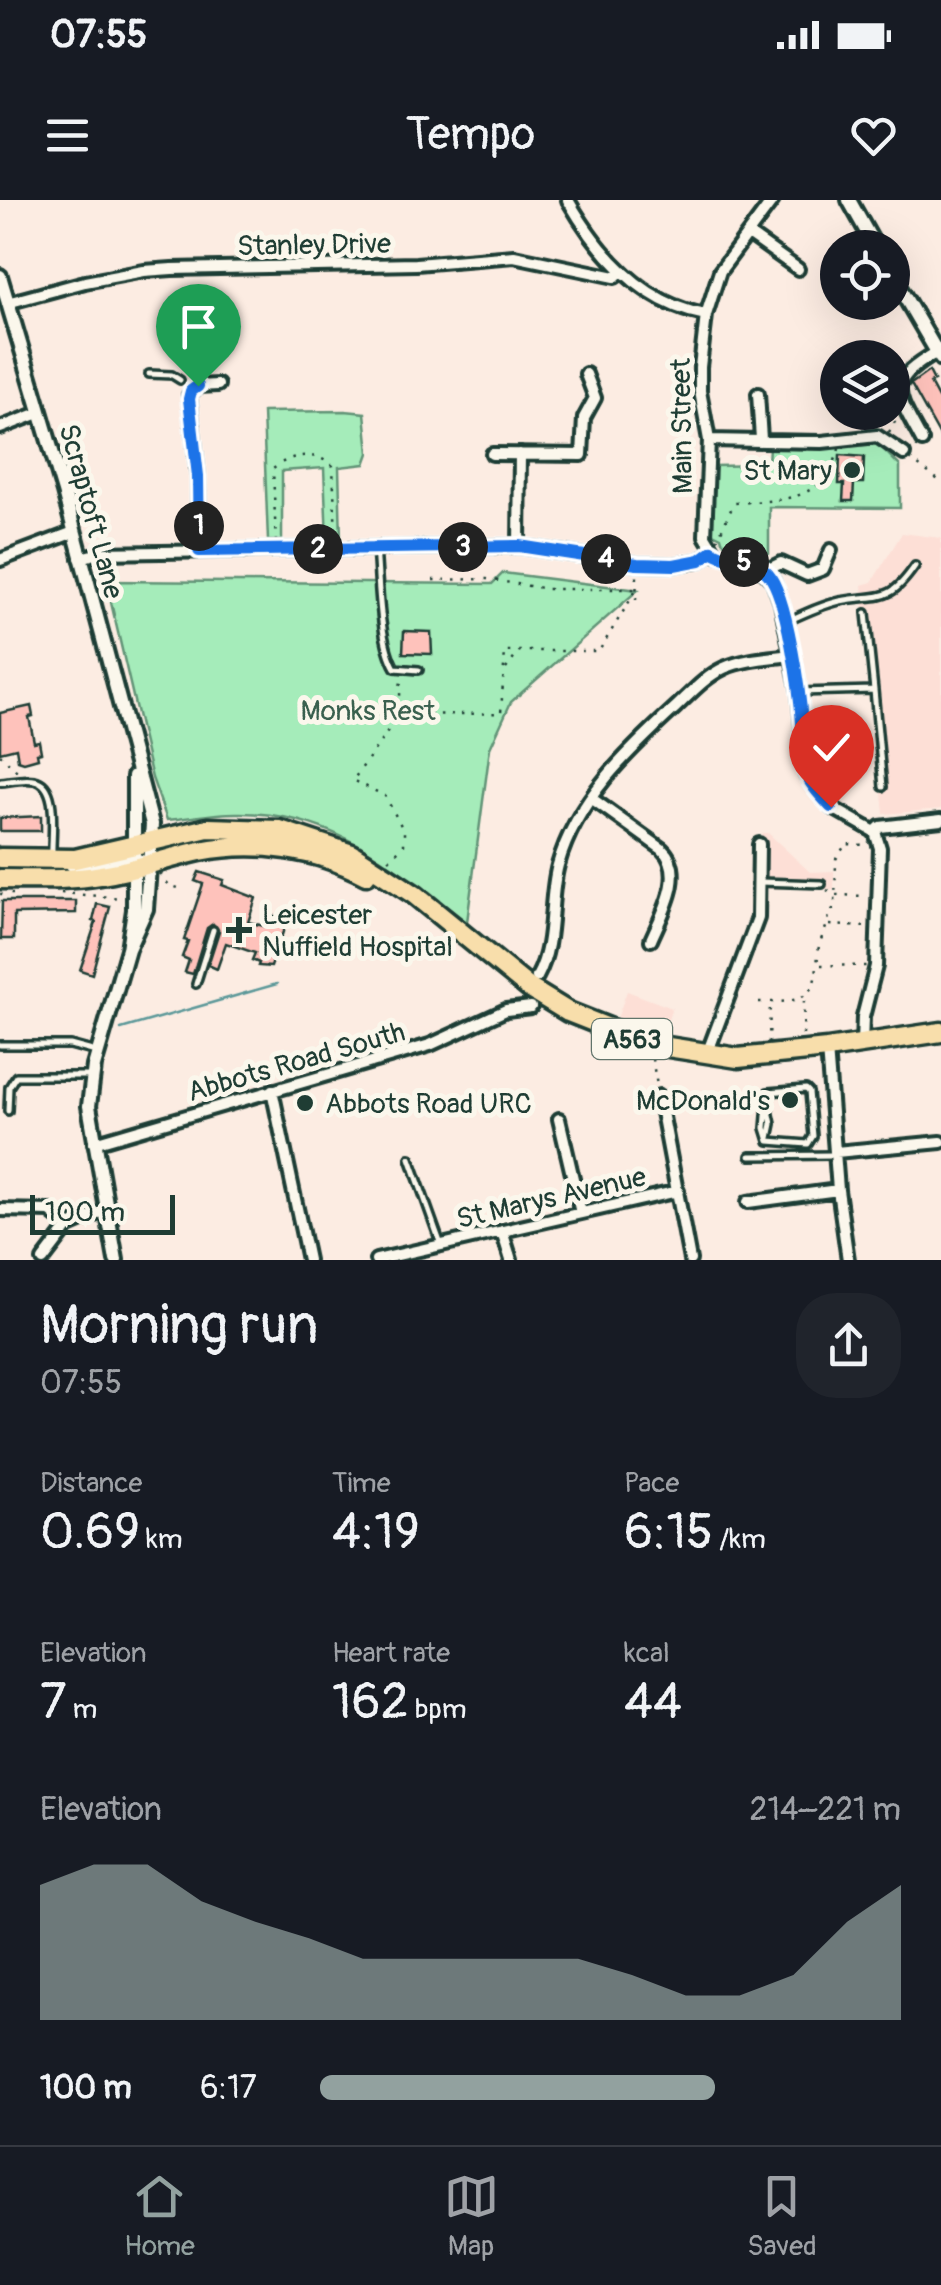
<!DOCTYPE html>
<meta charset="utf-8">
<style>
:root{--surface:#171b24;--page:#20242c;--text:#f1f3f6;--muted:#9ea1a6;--line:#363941;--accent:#92a19f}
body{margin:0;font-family:Pangolin,sans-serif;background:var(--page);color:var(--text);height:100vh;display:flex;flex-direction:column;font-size:38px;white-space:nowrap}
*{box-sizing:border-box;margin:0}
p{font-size:32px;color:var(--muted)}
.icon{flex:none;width:55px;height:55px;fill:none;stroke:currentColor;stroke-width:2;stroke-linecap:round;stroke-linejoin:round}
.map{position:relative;height:1060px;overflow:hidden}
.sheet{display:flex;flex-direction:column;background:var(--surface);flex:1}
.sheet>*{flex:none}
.tools{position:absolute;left:820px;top:30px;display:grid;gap:20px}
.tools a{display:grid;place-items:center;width:90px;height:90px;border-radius:50%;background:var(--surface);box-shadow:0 10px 40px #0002;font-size:50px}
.scale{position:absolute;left:30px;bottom:25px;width:145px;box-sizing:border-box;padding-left:10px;border:5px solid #1f3d34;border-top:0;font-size:28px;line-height:35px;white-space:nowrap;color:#1f3d34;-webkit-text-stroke:8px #fbf7ec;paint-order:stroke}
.pin{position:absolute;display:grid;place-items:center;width:85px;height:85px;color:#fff;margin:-102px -42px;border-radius:50% 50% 50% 0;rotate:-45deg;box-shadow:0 0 10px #0007}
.pin .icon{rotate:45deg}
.km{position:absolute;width:50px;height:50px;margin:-25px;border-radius:50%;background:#222;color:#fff;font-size:28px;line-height:50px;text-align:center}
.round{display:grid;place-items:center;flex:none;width:105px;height:105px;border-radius:40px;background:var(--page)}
.head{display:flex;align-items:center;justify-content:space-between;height:170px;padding:0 40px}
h1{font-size:55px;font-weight:600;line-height:75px}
.metrics{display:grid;grid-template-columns:repeat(3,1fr);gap:15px;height:170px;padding:10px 40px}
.metrics div{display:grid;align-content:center}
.metrics b{font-size:50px;font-weight:600}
.metrics small{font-size:28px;font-weight:400}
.metrics p{font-size:28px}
.chart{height:280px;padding:20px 40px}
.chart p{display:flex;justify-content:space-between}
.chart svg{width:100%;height:180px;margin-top:10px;fill:var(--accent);opacity:.7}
ul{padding:0 40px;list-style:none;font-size:32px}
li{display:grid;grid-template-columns:160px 120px 1fr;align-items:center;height:75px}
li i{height:25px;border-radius:12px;background:var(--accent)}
.status{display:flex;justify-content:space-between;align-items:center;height:70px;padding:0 50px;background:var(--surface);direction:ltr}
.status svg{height:28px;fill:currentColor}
header{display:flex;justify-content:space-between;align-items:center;height:130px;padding:0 40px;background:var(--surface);font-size:45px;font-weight:600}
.menu{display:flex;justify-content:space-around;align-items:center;height:140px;border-top:2px solid var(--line);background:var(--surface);font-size:28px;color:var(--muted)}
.menu a{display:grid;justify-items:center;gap:5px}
.menu .active{color:var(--accent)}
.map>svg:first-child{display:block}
</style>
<div class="status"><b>07:55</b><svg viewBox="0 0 49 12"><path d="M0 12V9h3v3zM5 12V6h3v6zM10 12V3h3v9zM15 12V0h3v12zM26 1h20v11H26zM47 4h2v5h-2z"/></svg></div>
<header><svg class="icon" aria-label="menu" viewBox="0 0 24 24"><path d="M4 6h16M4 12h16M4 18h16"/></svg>Tempo<svg class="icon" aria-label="heart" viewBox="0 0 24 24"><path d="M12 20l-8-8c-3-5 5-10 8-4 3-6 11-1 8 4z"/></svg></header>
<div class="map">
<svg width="941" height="1060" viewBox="0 0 941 1060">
<rect width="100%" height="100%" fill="#fcece2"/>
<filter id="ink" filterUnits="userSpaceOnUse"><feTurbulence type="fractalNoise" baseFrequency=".01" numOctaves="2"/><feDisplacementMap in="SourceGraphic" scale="20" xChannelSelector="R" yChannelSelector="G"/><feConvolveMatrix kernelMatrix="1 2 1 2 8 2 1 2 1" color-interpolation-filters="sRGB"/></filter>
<g filter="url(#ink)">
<!-- built -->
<path fill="#fddfd6" d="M902,333l39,5v271l-57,5 -22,-229 10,-3z
M762,633h6l42,39 24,-1v18h-73z
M627,791l45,17 -10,29 -47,-13z"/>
<!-- green -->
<path fill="#a5ecba" stroke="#629477" stroke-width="2.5" d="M345,211l20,2 4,40 -4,11 -26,3 2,73h-14l-3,-72 -42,3v70h-14l-5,-129z
M874,240l26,26v42l-131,-1v46l-35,-1 -12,-11 -1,-4 -8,-4 -4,-13 5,-54 54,-1 1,-19z
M503,373l135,17 -127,112 -21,46 -23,174c-73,-54 -134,-111 -231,-109 -23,0 -46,5 -69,7l-15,-42 -46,-197 386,3z"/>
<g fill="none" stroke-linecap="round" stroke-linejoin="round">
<!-- stream -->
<path stroke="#5b9899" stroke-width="2.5" d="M121,829l156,-45
M0,841l68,2"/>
</g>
<!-- building -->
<path fill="#fec2bb" stroke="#1f3d34" stroke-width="2.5" d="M929,171l5,10 -4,2 8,15 3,-1v41l-30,-54z
M840,255l24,2 -1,26h-9l-1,18h-10l1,-17h-5z
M404,431l27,1 1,22 -29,-1z
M31,506l2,10 -4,1 5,25 5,-1 2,11 -4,1 1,5 -14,4 -6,-2 -2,-12 -16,4v-39z
M41,616v15h-41v-13z
M199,672l25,8 -2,5 34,13 -8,24 16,4 4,-12 19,6 -16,47 -13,-1 1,-3 -7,-3 3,-7 -29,-10 -9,26 -9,-4 11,-34 -6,-7 -6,4 -14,46 -8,-2 4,-12 -7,-3 6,-16 -4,-1 19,-56 -8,-3z
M2,701h74v12l-62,1v25h-13z
M97,704l13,3 -18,67 -12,-4 16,-48 -3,-1z"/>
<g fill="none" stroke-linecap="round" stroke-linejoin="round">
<defs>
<path id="service" d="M149,174l23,1 8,5
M376,348c3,33 3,93 19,120l24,2
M866,413l8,77
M788,421c17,-8 34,-16 52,-20 42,-8 48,4 75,-35
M799,492l75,-2 9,97
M1,582c10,-1 23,-4 33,-2 26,4 17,55 18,75
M760,682l62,2
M196,784l17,-54
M0,845h70l26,7
M806,889l3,3 4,44 -5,8 -39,-3 -4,-13 3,-36z
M769,910l3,14 -3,14
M8,911l1,-24 7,-11h73
M750,956l83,-1
M410,958l30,84"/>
<path id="minor" d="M568,0c31,54 74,104 138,115
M773,0l-53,71 -14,44 -6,52v24l9,49 -4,96 11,18 43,13 14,14 8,22 18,89 7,83 25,32 44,25
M750,35l48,34
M7,103l78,-21 59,-11 28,-2 244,-5 98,-8 101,21 5,-5
M758,194l3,45
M0,228l39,-15
M709,240l113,2 55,-6 27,18
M922,241c-26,-49 -38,-58 15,-89
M492,254l90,1 2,-37 11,-20 -9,-24
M519,346l1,-92
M199,351l-1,-75 -9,-81 9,-9 20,-1
M80,358l20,-5 419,-7 118,18 37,1 26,-5 12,-9
M0,360l74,-28
M765,371l16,-8 26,12 16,-6 8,-19
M591,598l71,51c25,24 0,65 -11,91
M875,632l5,-5 61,-7
M537,777c19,-35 11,-75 21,-112 18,-65 70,-114 118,-158 15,-14 29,-30 48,-39 20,-9 45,-10 67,-13
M862,844l1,-27 13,-51 4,-118 -5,-16
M827,849l11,141 10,70
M707,854l51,-136 1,-74
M272,890l36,170
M659,896l31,164
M559,919l22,94
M94,943l336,-98 76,-35 25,-3
M836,952l105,-10
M748,1002l90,-12
M0,1010l50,1 19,15
M502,1031l9,29
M43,1060l26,-34 37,-16
M376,1060l302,-69"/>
<path id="tertiary" d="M849,0l27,48
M892,75l49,84
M0,76l64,216 88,332 -6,85 -18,40
M72,665c22,1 50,-12 69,-4
M116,1060l-27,-154 5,-40 34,-117 6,-39v-134"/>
<path id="trunk" d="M0,658l75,1 133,-31 72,2 72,24 63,41 114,93 39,24 81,32 89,14 89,-9 114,-17
M0,679c33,0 68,2 101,-4 34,-5 66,-17 99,-24 55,-11 116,-3 166,24"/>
</defs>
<!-- service casing -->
<use href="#service" stroke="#1f3d34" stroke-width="12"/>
<!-- minor casing -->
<use href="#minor" stroke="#1f3d34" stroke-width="18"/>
<!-- tertiary casing -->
<use href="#tertiary" stroke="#1f3d34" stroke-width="20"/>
<!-- trunk casing -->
<use href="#trunk" stroke="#1f3d34" stroke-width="25"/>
<!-- path -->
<path stroke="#1f3d34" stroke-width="2.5" stroke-dasharray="2.5 8" stroke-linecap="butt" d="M889,233l8,-15
M910,259l31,23
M717,340l17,-37c47,-3 90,0 105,-54
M276,342l-3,-73c18,-15 41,-19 60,-3l3,71
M433,380l54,-1 60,10h88
M636,400l1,-24
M506,469l13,-17
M345,506l1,11 155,-4 4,-62h94l38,-62
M0,554l18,18
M389,660l15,-15v-14l-19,-35 -32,-16 46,-64 2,-40
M160,674l9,11 9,3
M827,690l8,5 32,1
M61,693l62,5
M0,694h13
M830,725l37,2
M821,765l47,1
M759,802h9
M803,835l1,-37
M769,843l1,-41c41,0 46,-11 48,-49 1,-15 11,-26 11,-40l6,-6 1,-48 10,-15 21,1 2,-3
M652,859l5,26"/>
<!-- service -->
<use href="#service" stroke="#fbf7ec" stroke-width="5"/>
<!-- minor -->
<use href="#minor" stroke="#fbf7ec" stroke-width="10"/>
<!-- tertiary -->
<use href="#tertiary" stroke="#fbf7ec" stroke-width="12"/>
<!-- trunk -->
<use href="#trunk" stroke="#f8deab" stroke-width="18"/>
</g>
</g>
<g fill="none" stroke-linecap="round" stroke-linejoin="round" filter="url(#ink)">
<defs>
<path id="route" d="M198,186l-7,5 -2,8 9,77 1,75 320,-5 118,18 37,1 26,-5 12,-9c17,12 41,7 56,23 19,21 32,119 34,149 1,15 -2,32 2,46 5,15 17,27 27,38"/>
</defs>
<!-- route casing -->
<use href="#route" stroke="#fff" stroke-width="20"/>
<!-- route -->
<use href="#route" stroke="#1a73e8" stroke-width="12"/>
</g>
<!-- markers -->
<g fill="#1f3d34" stroke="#fbf7ec" stroke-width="4">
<circle cx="852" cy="270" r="10"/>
<path d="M234 715h10v10h10v10h-10v10h-10v-10h-10v-10h10z"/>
<circle cx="790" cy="900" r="10"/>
<circle cx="305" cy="903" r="10"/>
</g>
<g text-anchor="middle" stroke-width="10" stroke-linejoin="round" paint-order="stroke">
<!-- shield labels -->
<rect fill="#fbf7ec" stroke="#61756b" stroke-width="2.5" x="592" y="819" width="80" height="40" rx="8"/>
<g font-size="25" font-weight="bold" fill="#1f3d34">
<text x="632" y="848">A563</text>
</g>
<!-- street labels -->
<g font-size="28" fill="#1f3d34" stroke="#fbf7ec">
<text transform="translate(314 44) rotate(-1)" y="10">Stanley Drive</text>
<text transform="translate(681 226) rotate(-91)" y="10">Main Street</text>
<text transform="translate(92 311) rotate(75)" y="10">Scraptoft Lane</text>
<text transform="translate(296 861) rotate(-16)" y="10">Abbots Road South</text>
<text transform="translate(551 997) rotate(-13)" y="10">St Marys Avenue</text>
</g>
<!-- poi labels -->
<g font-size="28" fill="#1f3d34" stroke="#fbf7ec" text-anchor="end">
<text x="832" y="280">St Mary</text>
<text x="262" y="724" text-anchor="start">Leicester<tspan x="262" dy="32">Nuffield Hospital</tspan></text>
<text x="770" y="910">McDonald's</text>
<text x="325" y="913" text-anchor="start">Abbots Road URC</text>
</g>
<!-- park labels -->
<g font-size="28" fill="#3a604f" stroke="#fbf7ec">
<text x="368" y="520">Monks Rest</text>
</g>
</g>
</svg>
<div class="tools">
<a><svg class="icon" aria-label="locate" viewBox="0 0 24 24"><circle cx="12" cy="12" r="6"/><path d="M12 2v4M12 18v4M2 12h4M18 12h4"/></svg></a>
<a><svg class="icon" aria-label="layers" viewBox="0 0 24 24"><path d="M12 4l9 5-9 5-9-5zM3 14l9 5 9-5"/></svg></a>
</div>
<div class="scale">100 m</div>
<div class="pin" style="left:198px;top:186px;background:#1e9e55"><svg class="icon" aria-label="arrive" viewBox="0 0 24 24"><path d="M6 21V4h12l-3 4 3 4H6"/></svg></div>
<div class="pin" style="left:831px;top:607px;background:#d93025"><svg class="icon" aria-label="check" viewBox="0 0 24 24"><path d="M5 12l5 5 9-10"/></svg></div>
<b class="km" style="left:199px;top:326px">1</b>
<b class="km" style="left:318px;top:349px">2</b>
<b class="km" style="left:463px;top:347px">3</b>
<b class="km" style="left:606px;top:359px">4</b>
<b class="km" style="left:744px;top:362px">5</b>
</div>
<section class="sheet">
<div class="head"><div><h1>Morning run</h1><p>07:55</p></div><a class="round"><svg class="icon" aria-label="share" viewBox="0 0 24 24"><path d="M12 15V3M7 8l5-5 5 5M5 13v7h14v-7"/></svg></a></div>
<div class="metrics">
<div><p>Distance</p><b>0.69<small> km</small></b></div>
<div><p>Time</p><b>4:19</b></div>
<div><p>Pace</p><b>6:15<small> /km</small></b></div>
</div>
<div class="metrics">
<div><p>Elevation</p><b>7<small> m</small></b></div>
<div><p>Heart rate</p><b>162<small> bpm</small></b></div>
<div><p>kcal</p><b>44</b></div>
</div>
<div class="chart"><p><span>Elevation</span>214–221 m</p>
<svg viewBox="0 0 160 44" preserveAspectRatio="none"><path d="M0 44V11L10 6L20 6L30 15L40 20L50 24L60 29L70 29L80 29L90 29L100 29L110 33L120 38L130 38L140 33L150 20L160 11V44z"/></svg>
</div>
<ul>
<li><b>100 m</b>6:17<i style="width:68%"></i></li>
</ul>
</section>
<nav class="menu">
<a class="active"><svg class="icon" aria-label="home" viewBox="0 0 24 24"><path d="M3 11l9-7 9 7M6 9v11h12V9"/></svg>Home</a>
<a><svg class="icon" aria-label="map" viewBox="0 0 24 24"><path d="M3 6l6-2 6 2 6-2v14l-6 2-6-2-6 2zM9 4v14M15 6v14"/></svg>Map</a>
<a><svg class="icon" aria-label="saved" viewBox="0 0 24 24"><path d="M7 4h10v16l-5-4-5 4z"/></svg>Saved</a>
</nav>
